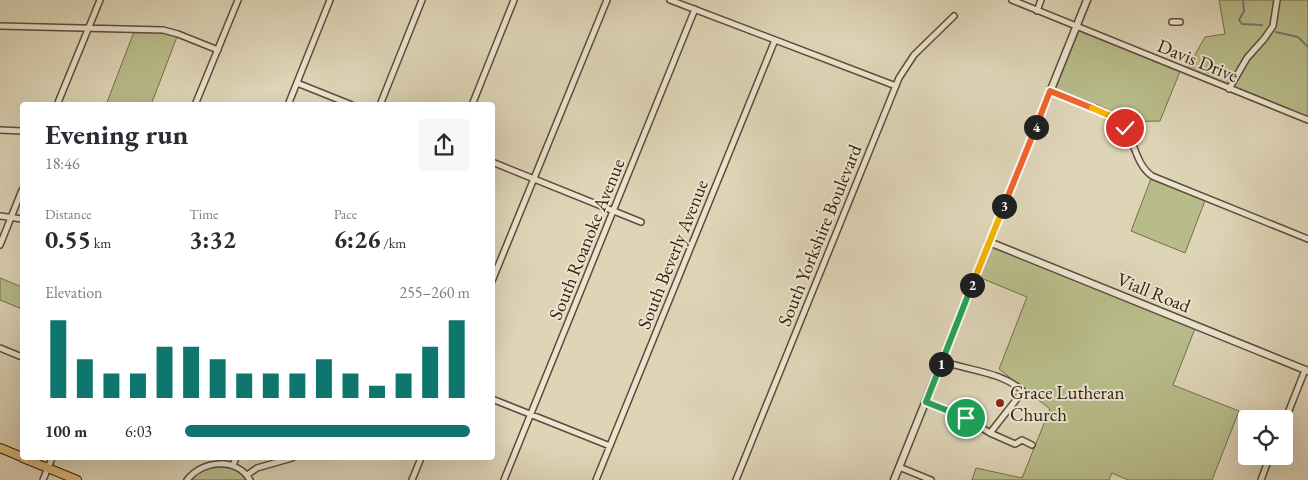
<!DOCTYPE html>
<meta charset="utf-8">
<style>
:root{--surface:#fff;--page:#f7f7f7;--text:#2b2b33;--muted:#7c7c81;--accent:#0f766e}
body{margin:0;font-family:"EB Garamond",serif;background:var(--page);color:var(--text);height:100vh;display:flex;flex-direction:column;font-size:19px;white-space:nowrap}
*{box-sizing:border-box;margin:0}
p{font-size:16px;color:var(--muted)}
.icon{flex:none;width:28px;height:28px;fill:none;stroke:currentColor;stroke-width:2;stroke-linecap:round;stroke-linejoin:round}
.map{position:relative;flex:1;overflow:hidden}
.details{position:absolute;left:20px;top:102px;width:475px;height:358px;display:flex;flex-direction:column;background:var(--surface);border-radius:5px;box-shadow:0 5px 20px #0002}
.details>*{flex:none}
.controls{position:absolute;left:1238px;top:410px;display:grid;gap:10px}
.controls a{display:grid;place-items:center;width:55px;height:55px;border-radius:5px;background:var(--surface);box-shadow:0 5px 20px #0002;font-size:25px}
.pin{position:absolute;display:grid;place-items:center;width:42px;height:42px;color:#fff;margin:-21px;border:2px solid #fff;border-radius:50%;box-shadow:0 1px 5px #0007}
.km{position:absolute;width:25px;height:25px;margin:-12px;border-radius:50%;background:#222;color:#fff;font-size:14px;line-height:25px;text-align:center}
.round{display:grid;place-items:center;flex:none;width:52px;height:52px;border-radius:5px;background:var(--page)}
.head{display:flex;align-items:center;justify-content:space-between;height:85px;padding:0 25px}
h1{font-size:28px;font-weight:700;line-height:38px}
.stats{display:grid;grid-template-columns:repeat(3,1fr);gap:8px;height:85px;padding:5px 25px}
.stats div{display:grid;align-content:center}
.stats b{font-size:25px;font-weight:700}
.stats small{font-size:14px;font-weight:400}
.stats p{font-size:14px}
.chart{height:140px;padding:10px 25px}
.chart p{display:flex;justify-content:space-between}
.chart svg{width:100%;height:90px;margin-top:5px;stroke:var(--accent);stroke-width:6}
ul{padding:0 25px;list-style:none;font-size:16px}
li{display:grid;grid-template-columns:80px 60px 1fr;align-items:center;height:38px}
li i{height:12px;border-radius:6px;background:var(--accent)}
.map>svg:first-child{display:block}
</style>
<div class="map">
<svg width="1308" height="480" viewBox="0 0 1308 480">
<rect width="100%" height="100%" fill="#ded5b7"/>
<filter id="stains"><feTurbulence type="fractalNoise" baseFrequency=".004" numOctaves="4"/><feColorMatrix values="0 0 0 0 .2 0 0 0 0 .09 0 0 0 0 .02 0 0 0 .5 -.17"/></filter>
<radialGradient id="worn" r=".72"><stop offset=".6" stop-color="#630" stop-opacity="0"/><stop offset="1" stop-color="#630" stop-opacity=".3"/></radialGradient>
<!-- green -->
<path fill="#b8bc8a" stroke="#766e4b" d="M1219,0h89v120l-122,-49 19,-34 20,-3z
M1076,27l105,42 -21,52 -40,1 -5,-4 -65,-27z
M135,29l43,5 -27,71h-45z
M1152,176l54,22 -21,55 -54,-22z
M989,242l207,84 -23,59 66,26 -27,69h-84l-16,-7 -3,7h-137l4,-12 46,10 28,-69 -51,-40 28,-72 -51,-21z
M0,278l22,9v22l-22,-9z
M229,464l21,16h-63l12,-11z"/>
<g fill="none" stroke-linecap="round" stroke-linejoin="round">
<!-- stream -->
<path stroke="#6e7a73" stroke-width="2" d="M1243,0l1,11 -5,9 3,4 20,1
M1276,32l22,5 10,10"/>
<defs>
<path id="minor" d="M670,0l226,86
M1012,0l296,120
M1037,11l4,-11
M1172,22h8
M0,26l163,4 15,4 40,16
M297,83l55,22
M1229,89l18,-31 17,-19 9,-13 4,-26
M1050,91c18,7 59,19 71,32 14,15 13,40 31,53l156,63
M57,105l43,-105
M195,105l43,-105
M288,105l42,-105
M380,105l42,-105
M472,105l42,-105
M0,130l22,1
M492,162l149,60
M0,216l22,3
M0,245l22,-55
M492,281l115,-281
M0,348l22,9
M492,399l118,47
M926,402l40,16 24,15 33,-42c-23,-20 -54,-20 -81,-30
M1284,423l21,-53
M990,433l25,11 7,-4 10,5
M233,465l3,-7
M899,467l32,13
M247,475l10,-7 35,-10
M43,480l9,-22
M187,480c16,-20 49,-23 63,0
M412,480l9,-22
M504,480l191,-471
M596,480l179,-440
M736,480l163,-402 15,-23 40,-39
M1261,480l9,-24"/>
<path id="tertiary" d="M989,242l319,129
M894,480l193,-480"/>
<path id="primary" d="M0,448l22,9
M23,458l54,22"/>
</defs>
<!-- minor casing -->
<use href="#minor" stroke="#5e4c37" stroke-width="8"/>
<!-- tertiary casing -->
<use href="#tertiary" stroke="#5e4c37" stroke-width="9"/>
<!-- primary casing -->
<use href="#primary" stroke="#331f0c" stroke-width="10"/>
<!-- minor -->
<use href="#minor" stroke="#eae4d0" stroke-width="5"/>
<!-- tertiary -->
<use href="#tertiary" stroke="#eae4d0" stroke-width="6"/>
<!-- primary -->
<use href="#primary" stroke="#dfba7c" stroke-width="8"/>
</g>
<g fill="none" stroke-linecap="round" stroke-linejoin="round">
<defs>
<path id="split-1" d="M941,364l-15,38 40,16"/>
<path id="split-2" d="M941,364l31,-79"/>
<path id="split-3" d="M972,285l32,-79"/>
<path id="split-4" d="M1004,206l32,-79"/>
<path id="split-5" d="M1036,127l14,-36 42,17"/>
<path id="split-6" d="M1092,108l23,10 10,10"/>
</defs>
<!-- split-1 casing -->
<use href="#split-1" stroke="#fff" stroke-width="10"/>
<!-- split-2 casing -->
<use href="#split-2" stroke="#fff" stroke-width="10"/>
<!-- split-3 casing -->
<use href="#split-3" stroke="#fff" stroke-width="10"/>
<!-- split-4 casing -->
<use href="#split-4" stroke="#fff" stroke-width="10"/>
<!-- split-5 casing -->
<use href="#split-5" stroke="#fff" stroke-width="10"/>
<!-- split-6 casing -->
<use href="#split-6" stroke="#fff" stroke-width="10"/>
<!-- split-1 -->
<use href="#split-1" stroke="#22a559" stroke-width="6"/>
<!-- split-2 -->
<use href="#split-2" stroke="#22a559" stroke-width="6"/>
<!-- split-3 -->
<use href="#split-3" stroke="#f5b400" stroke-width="6"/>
<!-- split-4 -->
<use href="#split-4" stroke="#f0652b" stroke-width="6"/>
<!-- split-5 -->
<use href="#split-5" stroke="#f0652b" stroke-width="6"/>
<!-- split-6 -->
<use href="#split-6" stroke="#f5b400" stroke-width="6"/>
</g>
<!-- markers -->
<circle fill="#8f2418" stroke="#eae4d0" stroke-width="2" cx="1000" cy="403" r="5"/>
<g text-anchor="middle" stroke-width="4" stroke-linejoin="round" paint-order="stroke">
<!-- street labels -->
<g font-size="19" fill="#331f0c" stroke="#eae4d0">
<text transform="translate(1198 60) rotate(22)" y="7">Davis Drive</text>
<text transform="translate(819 235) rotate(-68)" y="7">South Yorkshire Boulevard</text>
<text transform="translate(586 239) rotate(-68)" y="7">South Roanoke Avenue</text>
<text transform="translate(672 254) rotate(-68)" y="7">South Beverly Avenue</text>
<text transform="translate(1154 292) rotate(22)" y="7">Viall Road</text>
</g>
<!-- poi labels -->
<g font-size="19" fill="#331f0c" stroke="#eae4d0" text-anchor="start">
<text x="1010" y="399">Grace Lutheran<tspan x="1010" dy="22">Church</tspan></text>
</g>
</g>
<rect width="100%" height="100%" filter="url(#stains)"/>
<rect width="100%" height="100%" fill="url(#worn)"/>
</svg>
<div class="controls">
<a><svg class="icon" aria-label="locate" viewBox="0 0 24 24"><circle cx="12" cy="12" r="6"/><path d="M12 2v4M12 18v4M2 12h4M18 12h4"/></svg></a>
</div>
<div class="pin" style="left:966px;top:418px;background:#1e9e55"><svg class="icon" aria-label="arrive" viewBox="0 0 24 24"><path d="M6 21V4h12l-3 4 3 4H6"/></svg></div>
<div class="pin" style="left:1125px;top:128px;background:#d93025"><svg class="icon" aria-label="check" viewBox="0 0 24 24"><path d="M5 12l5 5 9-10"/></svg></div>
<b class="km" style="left:941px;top:364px">1</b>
<b class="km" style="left:972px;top:285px">2</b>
<b class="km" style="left:1004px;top:206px">3</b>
<b class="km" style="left:1036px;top:127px">4</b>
<section class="details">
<div class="head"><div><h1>Evening run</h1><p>18:46</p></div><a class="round"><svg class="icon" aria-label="share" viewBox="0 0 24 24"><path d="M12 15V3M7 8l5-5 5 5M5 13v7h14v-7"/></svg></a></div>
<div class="stats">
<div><p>Distance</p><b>0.55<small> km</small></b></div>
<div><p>Time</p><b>3:32</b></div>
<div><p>Pace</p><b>6:26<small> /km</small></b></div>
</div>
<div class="chart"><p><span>Elevation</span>255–260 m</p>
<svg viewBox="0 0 160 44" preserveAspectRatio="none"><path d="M5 44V6M15 44V25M25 44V32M35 44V32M45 44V19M55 44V19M65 44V25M75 44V32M85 44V32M95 44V32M105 44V25M115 44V32M125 44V38M135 44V32M145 44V19M155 44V6"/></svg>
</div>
<ul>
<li><b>100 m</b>6:03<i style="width:100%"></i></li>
</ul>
</section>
</div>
